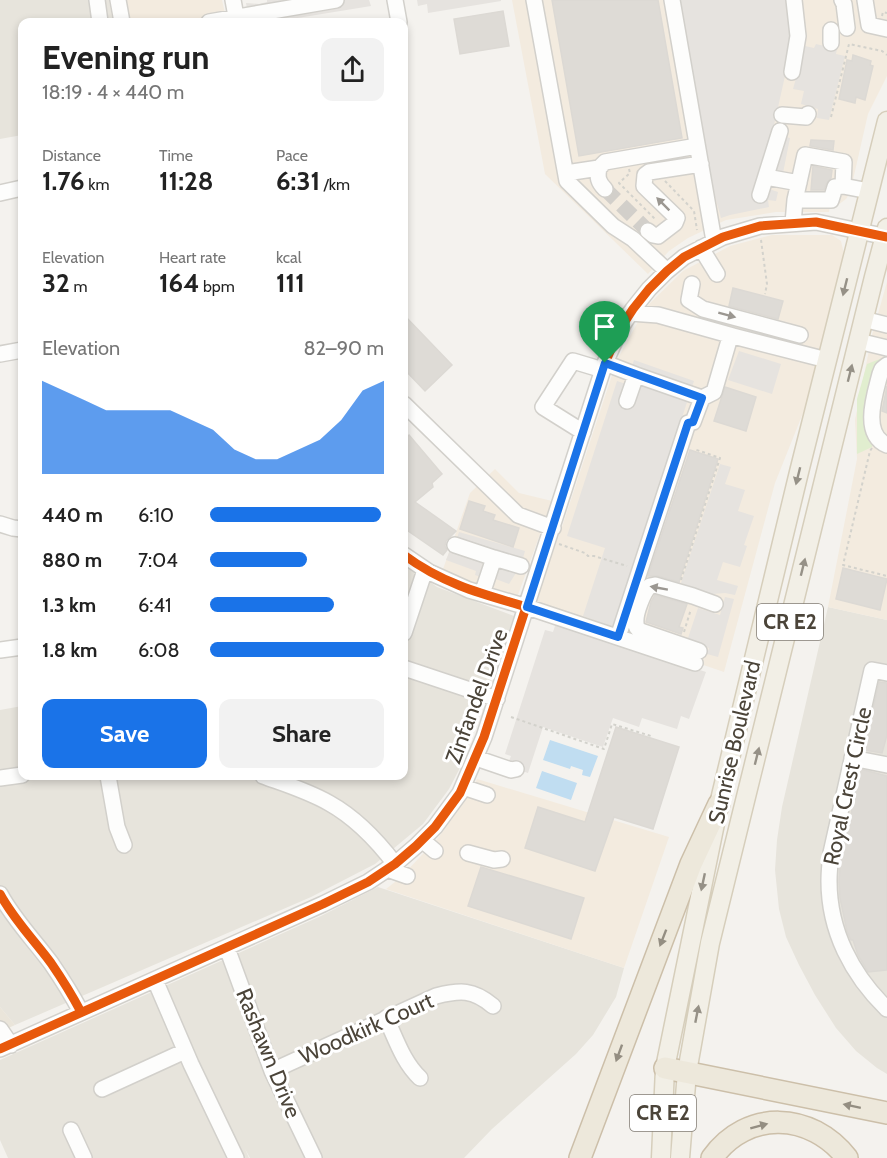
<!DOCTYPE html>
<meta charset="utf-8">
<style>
:root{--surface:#fff;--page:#f2f2f2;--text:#222;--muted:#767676;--accent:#1a73e8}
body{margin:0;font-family:Cabin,sans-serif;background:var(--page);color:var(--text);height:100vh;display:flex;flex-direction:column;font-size:22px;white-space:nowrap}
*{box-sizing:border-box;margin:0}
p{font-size:20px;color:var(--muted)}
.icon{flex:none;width:33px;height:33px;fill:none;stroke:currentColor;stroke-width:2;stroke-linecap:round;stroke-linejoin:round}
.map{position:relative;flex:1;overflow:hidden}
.details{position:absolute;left:18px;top:18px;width:390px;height:762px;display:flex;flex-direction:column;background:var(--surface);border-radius:12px;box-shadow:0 3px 9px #0003}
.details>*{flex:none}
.pin{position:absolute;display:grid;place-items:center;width:51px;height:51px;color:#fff;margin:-62px -26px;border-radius:50% 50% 50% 0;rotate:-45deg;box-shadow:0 0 6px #0007}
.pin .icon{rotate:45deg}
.round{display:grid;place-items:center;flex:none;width:63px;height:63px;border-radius:12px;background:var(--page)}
.overview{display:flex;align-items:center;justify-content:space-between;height:102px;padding:0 24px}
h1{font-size:33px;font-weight:800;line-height:45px}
.figures{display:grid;grid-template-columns:repeat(3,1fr);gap:9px;height:102px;padding:6px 24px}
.figures div{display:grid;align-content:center}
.figures b{font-size:26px;font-weight:800}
.figures small{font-size:16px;font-weight:400}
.figures p{font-size:16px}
.chart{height:168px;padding:12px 24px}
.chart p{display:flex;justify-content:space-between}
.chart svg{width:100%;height:108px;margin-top:6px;fill:var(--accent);opacity:.7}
.primary-button{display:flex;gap:12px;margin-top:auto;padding:12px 24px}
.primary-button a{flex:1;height:69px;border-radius:12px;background:var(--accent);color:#fff;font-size:24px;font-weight:800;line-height:69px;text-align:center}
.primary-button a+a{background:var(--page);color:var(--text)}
ul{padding:0 24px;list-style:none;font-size:20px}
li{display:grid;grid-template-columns:96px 72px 1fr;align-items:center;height:45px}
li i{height:15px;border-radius:8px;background:var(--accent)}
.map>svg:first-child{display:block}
</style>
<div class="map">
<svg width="887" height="1158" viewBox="0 0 887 1158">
<rect width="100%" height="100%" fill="#f4f2ee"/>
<!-- residential -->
<path fill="#e7e4dc" d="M0,0h109l4,22h-91v113l-22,4z
M404,563l33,24 77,29 -52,148 -13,25 -26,35 -48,40 -64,33 -296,128 -15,-18v-297l22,-4v70h382z
M828,607l59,13v454l-10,-6 -21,-17 -20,-23 -21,-33 -16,-30 -13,-28 -7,-28 -4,-39 2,-30 5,-33z
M378,887l246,81 -8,29 -23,38 -17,19 -84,75 -28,29h-214l-5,-9 4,9h-241l-8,-18v-80l321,-144z"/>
<!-- commercial -->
<path fill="#f3ebdf" d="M109,0h113l5,22h-114z
M512,0h375v76l-19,38 -18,79 -4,6 -8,6 -8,1 -1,6h-53l-50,8 -38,18 -19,13 -21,23 -103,-100z
M772,235h60l9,6 3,13 -39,154 -30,75 -51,189 -191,-65 28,-77 56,-170 29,-53 37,-36 47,-25z
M887,282v338l-59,-13 29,-148 -2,-39 17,-85z
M495,469l24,24 33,8 -34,94 -17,-3 -59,-20 28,-79z
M477,779l192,58 -45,131 -238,-79 14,-11 38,-40 30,-41z"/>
<!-- education -->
<path fill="#eae5da" d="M0,1007l15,18 -15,7z"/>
<!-- green -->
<path fill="#e1eecf" d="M885,357h2v3l-14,82 -1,5 -15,7v-55l10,-35z"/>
<!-- parking -->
<path fill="#e6e3df" d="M267,0h102l2,6 -98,16h-11l-1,-6 -12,4 -3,-17 13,1 8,-2z
M417,0h84v1l-73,12 -1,-9 -9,2z
M679,0h107l6,34 -5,33 -15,67 18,4 -7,35 -9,-2 -5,18 9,3 -2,9 -8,-1 1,7 -39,8 -9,3 -9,-32z
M816,44l21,5 -1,5 9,2 -16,64 -12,-2 1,-9 -17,-5 3,-13 -11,-2 12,-43 9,2z
M739,351l42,13 -9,30 -44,-14z
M634,360l60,21 -81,246 -30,-11 22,-68 -38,-12 50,-155 9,3z
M720,464l11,3 -6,17 20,6 -7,21 16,5 -10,29 3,1 -7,21 -17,-5 -6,18 21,6 -3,9 -10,-2 -13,1 -31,-11z
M459,532l66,19 -4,14 -12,19 -16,-6 -2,3 -16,-6 1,-4 -30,-11 8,-20 2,1z
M725,597l9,2 -16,58 -11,-3 2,-6 -22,-7 11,-33 22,7z
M556,623l150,49 -17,47 -8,-3 -4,13 -35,-11 -3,9 -26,-9 -10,29 -60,-20 -15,46 -21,-7 4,-10 -6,-2 40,-124 8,2z"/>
<!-- water -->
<path fill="#c0ddf1" d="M550,740l48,16 -8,21 -8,-2 1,-5 -12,-4 -1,3 -27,-9z
M542,771l35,12 -6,17 -35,-12z"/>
<!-- building -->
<path fill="#dedbd6" stroke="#dcd9d4" stroke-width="1.5" d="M552,0h106l24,138 -103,18z
M503,11l6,35 -49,8 -6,-35z
M853,55l18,6 -1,4 3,1 -8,34 -9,-3 -1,6 -16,-4 8,-39 5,1z
M811,140l23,1 -1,9 -23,-4z
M813,166l19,4 -1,8 -5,6 -2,6h-13z
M733,288l50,13 -5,18 -49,-13z
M404,315l48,50 -27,26 -21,-22z
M887,386v27l-5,-2z
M725,387l31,10 -10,34 -32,-10z
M409,435l33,39 -10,9 1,4 -18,15 41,29 -10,10 -1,5 2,4 -4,5 -39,-27v-88z
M690,450l28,9 -39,123 -21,-6h-10z
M469,501l16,5 -2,5 12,4 -2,5 26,8 -6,19 -53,-18z
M843,568l44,11 -7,31 -44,-11z
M655,595l32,9 -8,23 4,1 -2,6 -35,-12 5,-20z
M879,682l8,1v52l-5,18 -18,-3z
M616,727l63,20 -26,82 -39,-12 -19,54 -70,-23 13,-41 47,15z
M860,769l27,7v194l-19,2 -10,-17 -5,-15h-2l-4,-9 -7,-33 -1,-17 2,-26v-3h1l5,-27h3l3,-24z
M481,867l103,31 -13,41 -103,-33z"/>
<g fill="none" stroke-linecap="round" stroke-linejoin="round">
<!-- minor-tunnel -->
<path stroke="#d2cfca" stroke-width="15" stroke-dasharray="15 8" stroke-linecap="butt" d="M605,189l43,42"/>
<defs>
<path id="minor" d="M97,0l3,22
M118,0l4,22
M233,0l4,22
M395,0l4,22
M534,0l33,181 46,45 20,13 34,32
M672,0l42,241
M842,0l2,4 3,24
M865,0l4,25 18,4
M209,22l127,-22
M831,30v13
M792,72l6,-36 -4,-36
M782,115l24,2 2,-3
M599,168c-2,9 -1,14 6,21
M566,173l33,-5 6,-6 92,-16
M766,177l33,6
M0,193l22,-5
M760,195l20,-64
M795,200h36l4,-13 8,-1 26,5
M793,223l2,-23 10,-45 39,7 -1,24
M648,231l5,4 5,1 17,-13 2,-5 -33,-32 1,-11 4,-3 52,-8
M701,248l16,26
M692,284l-3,16 14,9 97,26
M630,313l28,2 75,21
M863,319l24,6
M858,341l29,7
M0,354l22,-4
M605,363l31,12
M887,365l-5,4 -2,5c-5,20 -19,60 7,71
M627,401l9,-26 66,23
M404,404l114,111 35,13
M583,432l-40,-25 30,-46 30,9
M0,524l13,4 9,1
M455,545l39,13
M404,555l25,17 40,18 58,17 168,56
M482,594l12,-36 27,8
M404,633l21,-63
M618,637l70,-214 5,-1 9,-24 12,-6 16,-55 3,-1 94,24
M0,650l22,-3
M699,651l-58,-20c-4,-3 -5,-3 -5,-8 -1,-9 7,-31 14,-37l5,-1 38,11 22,8
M404,668l93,31
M887,673l-15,-3 -41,183c-1,9 -2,19 -2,28 0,50 23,94 58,128
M476,758l35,12 5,-1
M852,758l35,7
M108,776l9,51 7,18
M263,776c22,8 45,15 66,27 27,15 47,36 66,61
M0,778l22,-3
M463,787l24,8
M422,840l13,11
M468,853l26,7 8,-1
M387,869l20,7
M0,894c14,26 34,46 51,69 11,16 21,32 30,49
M227,948l45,123 42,87
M155,980l36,84 45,94
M386,1018c10,21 17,44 34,60
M0,1029l11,16
M0,1049l323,-145 45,-22 27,-18 21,-18 19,-19 25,-34 24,-56 121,-374 15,-34 13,-20 16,-20 18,-18 17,-14 39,-20 37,-11 56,-4 71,15
M272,1071l164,-75c24,-6 37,-7 57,10
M102,1089l83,-38
M71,1130l13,28"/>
<path id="major" d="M661,1158l4,-90 54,-264 80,-332 88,-351
M680,1158l7,-86 23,-129 164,-666 13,-49"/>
<path id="highway" d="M665,1068l222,45
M580,1158l111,-294 28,-60
M712,1158c35,-49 99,-46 135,0"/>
</defs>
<!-- minor casing -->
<use href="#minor" stroke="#d2d0cb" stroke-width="18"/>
<!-- major casing -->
<use href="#major" stroke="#d6cebb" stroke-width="21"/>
<!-- highway casing -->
<use href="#highway" stroke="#ccbfa9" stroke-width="24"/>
<!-- path -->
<path stroke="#d3d2cc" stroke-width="2" stroke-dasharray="3 3" stroke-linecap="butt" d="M882,16l1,-4 4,1
M831,117l18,-73 33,7 5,4
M629,169l1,4 -11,10 36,36
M665,181l29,30 3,19
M761,240l6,44 -2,10
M872,448l-2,3 -27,114 44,11
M559,544l26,9 3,3h6l33,10
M681,580l39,-122 -26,-9
M684,632l7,-23
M511,717l93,32 8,-25 39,12v2"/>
<!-- minor -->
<use href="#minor" stroke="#fdfdfc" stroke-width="15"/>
<!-- major -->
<use href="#major" stroke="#f2efe6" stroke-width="18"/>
<!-- highway -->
<use href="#highway" stroke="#ede8db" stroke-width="21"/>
<defs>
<path id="cycleway" d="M404,555c39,29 78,39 123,52
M0,894c14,26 34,46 51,69 11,16 21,32 30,49
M0,1049l323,-145 45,-22 27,-18 21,-18 19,-19 25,-34 24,-56 121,-374 15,-34 13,-20 16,-20 18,-18 17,-14 39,-20 37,-11 56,-4 71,15"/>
</defs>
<!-- cycleway casing -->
<use href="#cycleway" stroke="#fff" stroke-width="13"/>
<!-- cycleway -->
<use href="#cycleway" stroke="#e8590c" stroke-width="9"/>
</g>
<!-- one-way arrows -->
<defs><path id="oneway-solid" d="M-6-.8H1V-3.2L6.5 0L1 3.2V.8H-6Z" transform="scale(1.5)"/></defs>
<g fill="#9b9791">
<use href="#oneway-solid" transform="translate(663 204) rotate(-135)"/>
<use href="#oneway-solid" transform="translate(727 315) rotate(15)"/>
<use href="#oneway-solid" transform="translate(659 588) rotate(-170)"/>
</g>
<g fill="#969187">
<use href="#oneway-solid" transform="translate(845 287) rotate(104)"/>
<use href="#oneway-solid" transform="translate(850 373) rotate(-76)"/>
<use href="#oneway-solid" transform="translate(798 476) rotate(104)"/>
<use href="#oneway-solid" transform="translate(803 567) rotate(-76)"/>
<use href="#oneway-solid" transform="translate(757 756) rotate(-76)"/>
<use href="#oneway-solid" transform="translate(703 882) rotate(102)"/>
<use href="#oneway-solid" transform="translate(697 1014) rotate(-79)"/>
</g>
<g fill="#948e82">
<use href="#oneway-solid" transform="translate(663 938) rotate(111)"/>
<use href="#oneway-solid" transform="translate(619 1053) rotate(110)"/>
<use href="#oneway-solid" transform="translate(852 1106) rotate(-168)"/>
<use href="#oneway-solid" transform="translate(759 1126) rotate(-15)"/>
</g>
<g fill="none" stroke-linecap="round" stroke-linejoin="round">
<defs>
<path id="route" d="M605,363l97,35 -9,24 -5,1 -70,214 -91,-30z"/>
</defs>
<!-- route casing -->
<use href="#route" stroke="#fff" stroke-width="12"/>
<!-- route -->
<use href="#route" stroke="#1a73e8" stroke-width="8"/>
</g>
<g text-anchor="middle" stroke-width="6" stroke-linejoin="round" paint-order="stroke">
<!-- shield labels -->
<g fill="#fff" stroke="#817c74" stroke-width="1.5">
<rect x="757" y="604" width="66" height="36" rx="4.5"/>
<rect x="630" y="1095" width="66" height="36" rx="4.5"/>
</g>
<g font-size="21" font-weight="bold" fill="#4b4439">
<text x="790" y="629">CR E2</text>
<text x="663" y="1120">CR E2</text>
</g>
<!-- street labels -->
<g font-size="22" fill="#4b4439" stroke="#fff">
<text transform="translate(476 696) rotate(-70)" y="8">Zinfandel Drive</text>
<text transform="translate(734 742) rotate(-77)" y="8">Sunrise Boulevard</text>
<text transform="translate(847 786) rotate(-78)" y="8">Royal Crest Circle</text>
<text transform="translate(366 1028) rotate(-24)" y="8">Woodkirk Court</text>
<text transform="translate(269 1053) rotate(68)" y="8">Rashawn Drive</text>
</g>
</g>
</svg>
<div class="pin" style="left:605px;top:363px;background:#1e9e55"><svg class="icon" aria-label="arrive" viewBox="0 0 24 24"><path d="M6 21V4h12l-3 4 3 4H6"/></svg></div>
<section class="details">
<div class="overview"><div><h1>Evening run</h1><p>18:19 · 4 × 440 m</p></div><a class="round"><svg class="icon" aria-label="share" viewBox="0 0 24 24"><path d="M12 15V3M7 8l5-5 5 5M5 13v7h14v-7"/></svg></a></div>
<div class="figures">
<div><p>Distance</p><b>1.76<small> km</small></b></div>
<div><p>Time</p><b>11:28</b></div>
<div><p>Pace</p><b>6:31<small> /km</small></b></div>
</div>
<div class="figures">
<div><p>Elevation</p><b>32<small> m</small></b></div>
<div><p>Heart rate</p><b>164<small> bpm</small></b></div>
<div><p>kcal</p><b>111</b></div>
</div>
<div class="chart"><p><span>Elevation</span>82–90 m</p>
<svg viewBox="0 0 160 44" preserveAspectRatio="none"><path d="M0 44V6L10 10L20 14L30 18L40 18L50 18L60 18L70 22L80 26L90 34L100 38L110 38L120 34L130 30L140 22L150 10L160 6V44z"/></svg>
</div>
<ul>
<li><b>440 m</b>6:10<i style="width:98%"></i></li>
<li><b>880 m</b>7:04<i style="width:56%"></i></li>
<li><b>1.3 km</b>6:41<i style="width:71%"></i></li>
<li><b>1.8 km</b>6:08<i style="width:100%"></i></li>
</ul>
<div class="primary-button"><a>Save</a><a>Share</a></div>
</section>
</div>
